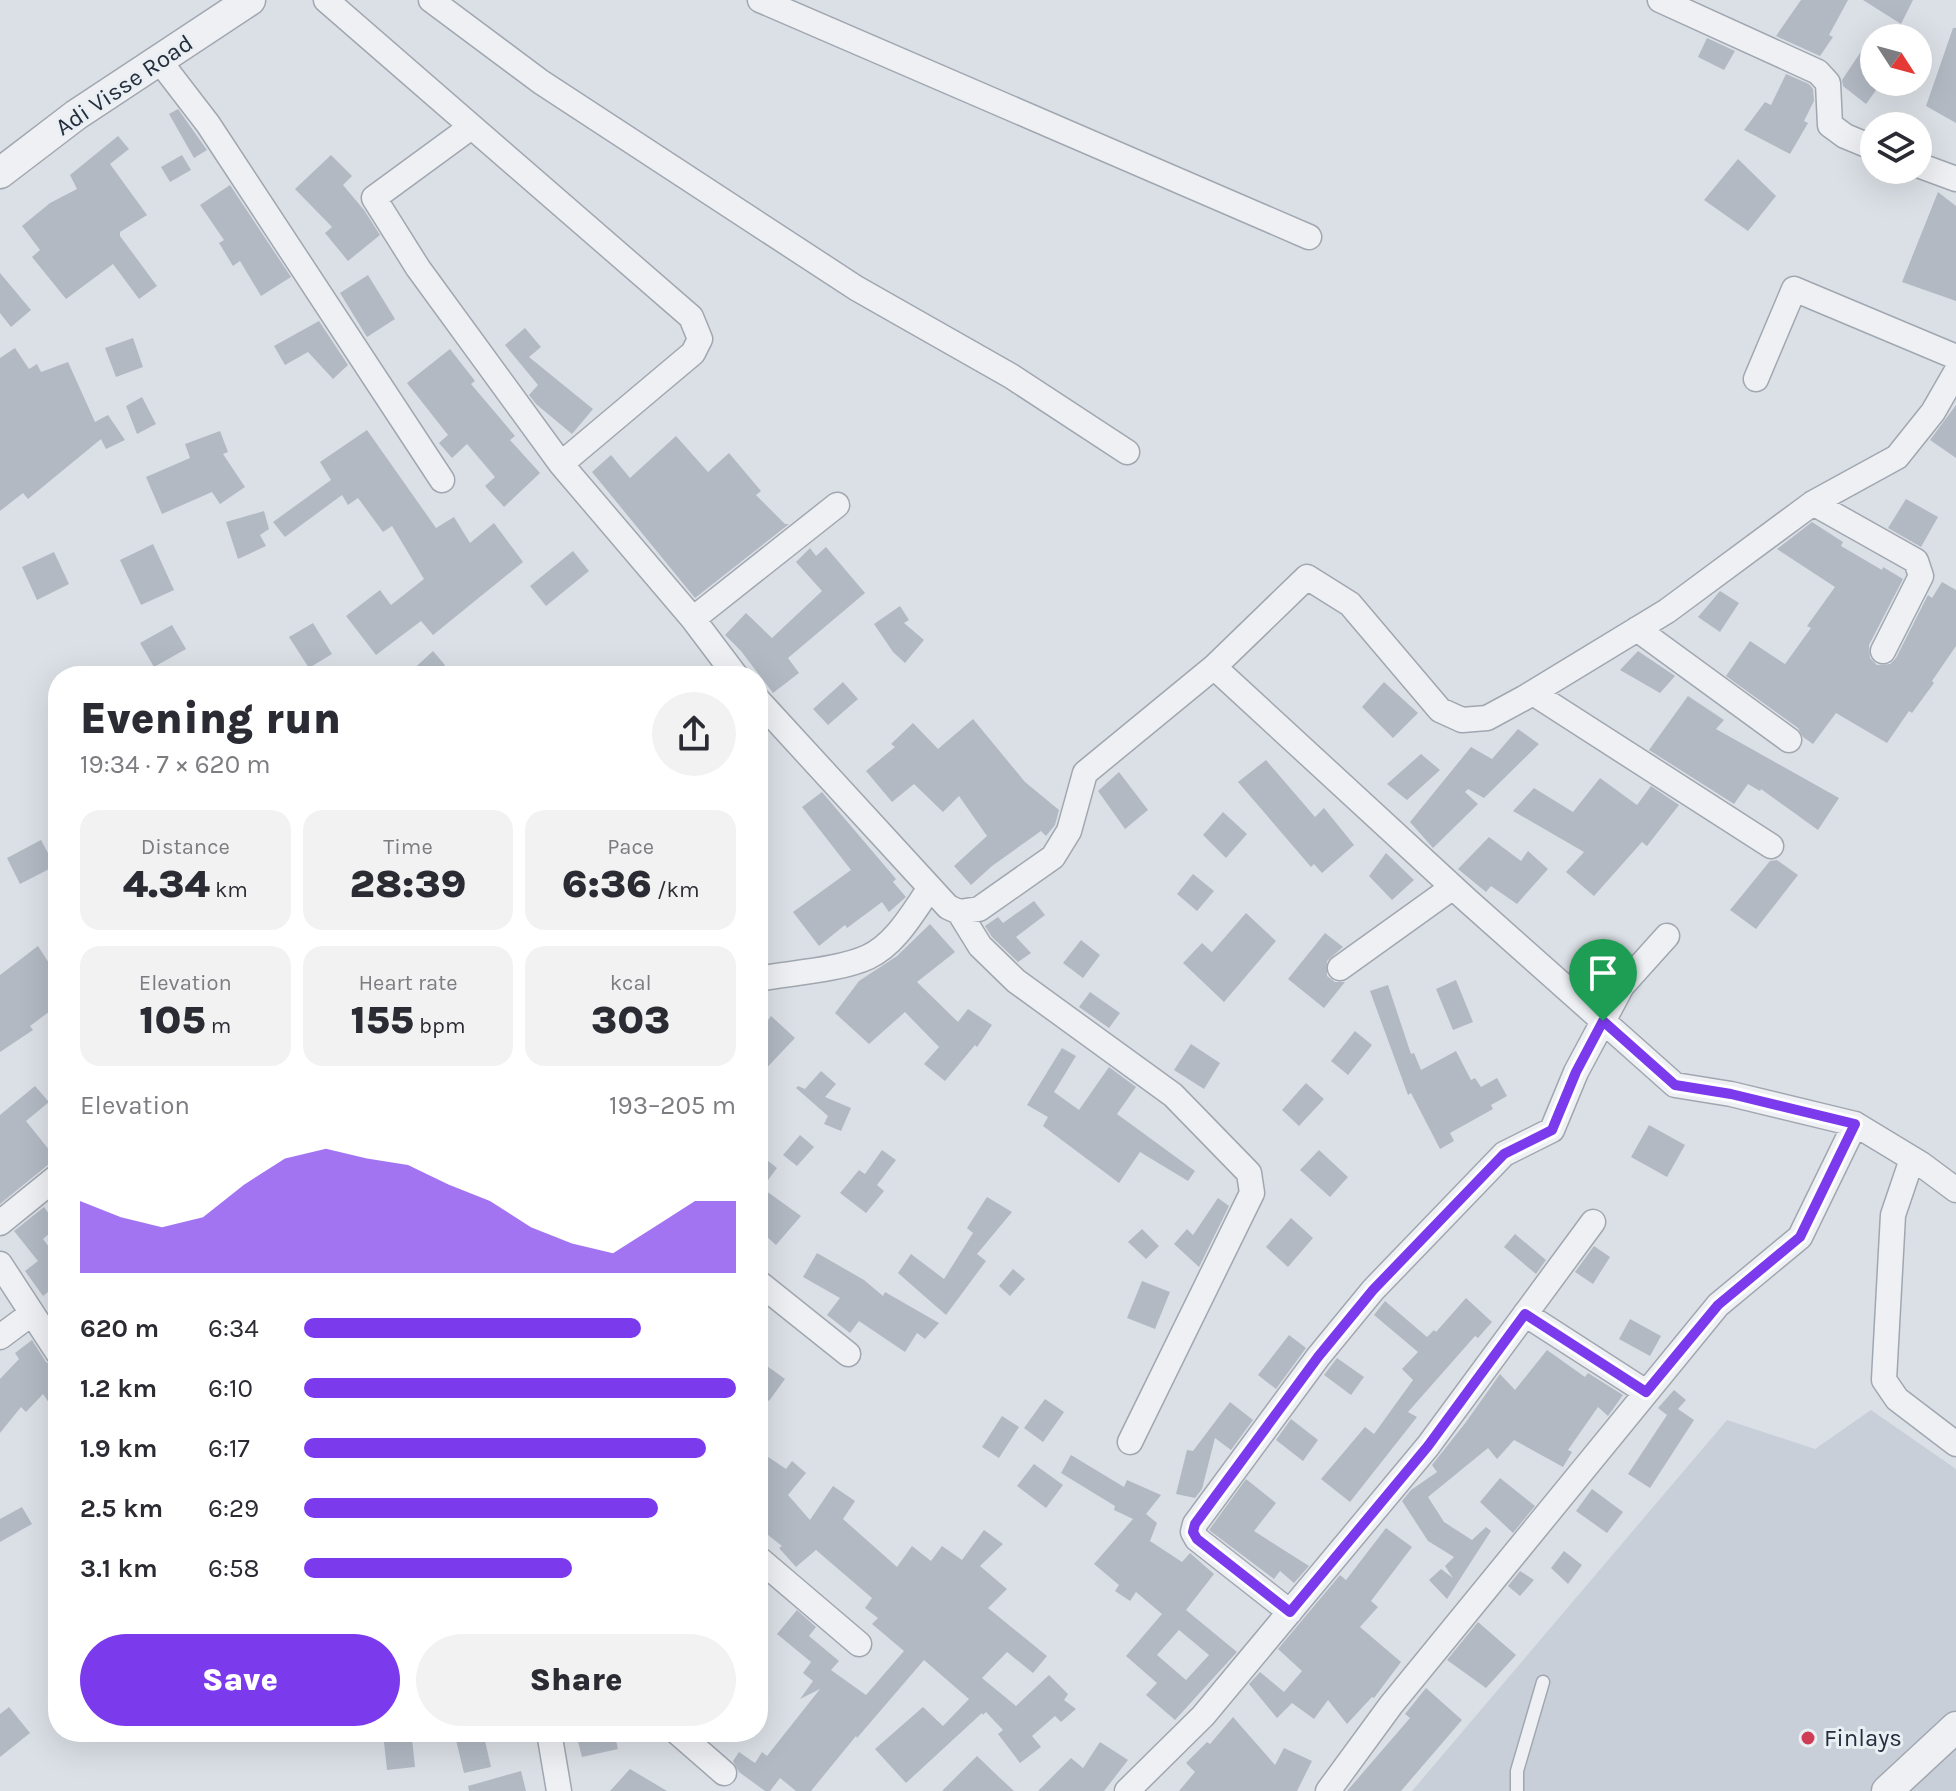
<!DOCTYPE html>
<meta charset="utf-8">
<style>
:root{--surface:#fff;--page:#f2f2f3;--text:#2b2b33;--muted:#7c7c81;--accent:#7c3aed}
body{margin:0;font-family:Karla,sans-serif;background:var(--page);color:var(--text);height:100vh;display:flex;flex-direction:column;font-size:30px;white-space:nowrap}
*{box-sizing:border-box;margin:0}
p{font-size:26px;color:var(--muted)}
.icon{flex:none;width:44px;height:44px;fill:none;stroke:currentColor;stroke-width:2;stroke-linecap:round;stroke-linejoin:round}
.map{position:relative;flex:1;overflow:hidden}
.panel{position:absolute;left:48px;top:666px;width:720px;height:1076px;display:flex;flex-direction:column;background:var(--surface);border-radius:32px;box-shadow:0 8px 32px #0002}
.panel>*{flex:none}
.needle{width:52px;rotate:126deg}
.controls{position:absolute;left:1860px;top:24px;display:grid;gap:16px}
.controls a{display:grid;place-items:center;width:72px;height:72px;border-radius:50%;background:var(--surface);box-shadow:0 8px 32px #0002;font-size:40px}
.pin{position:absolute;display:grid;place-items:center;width:68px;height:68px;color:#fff;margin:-82px -34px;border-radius:50% 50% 50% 0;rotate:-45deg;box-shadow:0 0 8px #0007}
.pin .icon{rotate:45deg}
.round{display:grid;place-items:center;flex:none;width:84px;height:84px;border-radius:42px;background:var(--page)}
.headline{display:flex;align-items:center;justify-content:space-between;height:136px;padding:0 32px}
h1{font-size:44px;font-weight:800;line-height:60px}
.figures{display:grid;grid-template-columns:repeat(3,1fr);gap:12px;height:136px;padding:8px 32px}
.figures div{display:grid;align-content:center;border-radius:20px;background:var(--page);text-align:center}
.figures b{font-size:40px;font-weight:800}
.figures small{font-size:22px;font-weight:400}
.figures p{font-size:22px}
.chart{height:224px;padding:16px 32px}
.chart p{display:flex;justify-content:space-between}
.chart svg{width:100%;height:144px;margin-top:8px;fill:var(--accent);opacity:.7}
.primary-button{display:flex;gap:16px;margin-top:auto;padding:16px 32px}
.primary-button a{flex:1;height:92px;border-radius:48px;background:var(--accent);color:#fff;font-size:32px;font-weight:800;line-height:92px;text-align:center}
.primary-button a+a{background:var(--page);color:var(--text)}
ul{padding:0 32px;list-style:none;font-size:26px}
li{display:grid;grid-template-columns:128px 96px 1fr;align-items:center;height:60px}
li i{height:20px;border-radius:10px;background:var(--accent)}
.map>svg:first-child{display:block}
</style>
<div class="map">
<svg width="1956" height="1791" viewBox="0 0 1956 1791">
<rect width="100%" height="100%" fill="#dbe0e6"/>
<!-- built -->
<path fill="#c9cfd8" d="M1871,1410l85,59v322h-544l315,-371 88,29z"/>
<!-- building -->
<path fill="#b2b9c3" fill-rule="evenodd" d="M1801,0h47l-19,35 4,2 -13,19 -44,-20z
M1863,0h50l-12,24z
M1953,28h3v95l-30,-17z
M1874,32v50h8l-16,22 -23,-18 -1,-6z
M1707,38l28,13 -11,19 -26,-13z
M1786,74l23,10 4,5 1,12 -10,20 4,2 -18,31 -46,-24 21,-28 6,3z
M178,109l29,41 -13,8 -25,-44z
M118,136l11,13 -19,15 37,51 -27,17v4l37,50 -18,13 -26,-35 -47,35 -34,-42 8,-7 -18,-24 28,-23 27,-14 -7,-14z
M182,155l9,15 -21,12 -9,-15z
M331,155l21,21 -9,9 21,25 16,25 -32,26 -23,-28 7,-6 -37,-38z
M1738,159l38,37 -28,35 -44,-31z
M230,185l61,92 -30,19 -21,-35 -7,5 -14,-23 5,-3 -24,-35z
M1938,192l18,14v95l-54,-19z
M0,273l31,37 -20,17 -11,-14z
M368,275l27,44 -28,18 -27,-44z
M319,321l29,44 -15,14 -25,-27 -23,13 -11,-19z
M525,328l16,19 -12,10 64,52 -21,25 -36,-30 -7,-9 9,-10 -33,-40z
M133,338l10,29 -27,10 -11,-29z
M15,348l14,21 8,-5 4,8 27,-10 27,60 13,-7 17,25 -19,9 -5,-10 -73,60 -5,-6 -23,18v-153z
M450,349l25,32 -4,3 44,52 -5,4 30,33 -36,34 -19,-21 10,-9 -28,-33 -15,14 -13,-15 9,-8 -41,-52z
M142,397l14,27 -19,10 -11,-28z
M1956,405v53l-26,-18z
M367,430l69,98 18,-11 16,26 24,-20 29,39 -90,73 -12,-14 -45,34 -30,-39 34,-26 11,15 33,-26 -32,-53 -9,6 -25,-34 -10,7 -6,-10 -57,42 -12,-15 58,-42 -11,-18z
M220,431l8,21 -5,2 22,33 -25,17 -8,-12 -50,22 -16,-37 44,-19 -5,-14z
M676,436l32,36 21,-19 32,38 -5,4 29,29h4l-94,74 -103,-126 19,-17 19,23z
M1906,499l32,18 -17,30 -33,-19z
M264,511l5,18 -9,6 6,11 -28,13 -12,-37z
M1812,522l31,20 -2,4 41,24 1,-3 20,12 -34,66 1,13 7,7 13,-1 6,-6 32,-63 4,3 10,-16 14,8v56l-24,35 2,2 -22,30 -3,-2 -22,32 -51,-30 -23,31 -10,-7 -5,-9 -72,-52 24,-35 35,23 26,-36 -4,-2 28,-39 -58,-38z
M153,544l21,46 -33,15 -21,-45z
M826,547l39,46 -77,65 11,15 -26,20 -32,-42 -16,-16 21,-22 26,25 50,-47 -26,-29 14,-14 6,8z
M573,551l16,20 -43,35 -16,-20z
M54,552l15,32 -32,16 -15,-33z
M1720,591l19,12 -19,29 -22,-15z
M900,606l9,14 -5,3 20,17 -19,23 -12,-11 -19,-28z
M313,623l19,31 -23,14 -20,-31z
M172,625l14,24 -32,18 -14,-24z
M433,651l12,14 -12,11h-27z
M1638,651l37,25 -15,17 -40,-23z
M843,682l15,17 -30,26 -15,-16z
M1384,682l34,31 -25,25 -31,-31z
M1688,696l36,24 -8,9 123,69 -21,32 -57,-41 -1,2 -12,-7 -14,20 -85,-54z
M973,719l52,63 34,28 -4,15 -9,11 -5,-5 -49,35 -21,19 -17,-19 33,-30 -28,-40 -16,16 -29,-28 -22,18 -26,-31 29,-24 -4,-3 22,-21 25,26z
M1518,729l21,15 -55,54 -16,-9 -3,3 13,12 -45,44 -23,-26 61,-75 21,12z
M1421,754l19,16 -33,30 -20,-16z
M1266,760l49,57 9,-9 30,37 -32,28 -8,-9 -3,3 -73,-85z
M1119,772l29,38 -23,19 -27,-38z
M1600,778l37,27 14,-19 28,19 -32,41 -5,-4 -48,54 -28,-24 18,-20 -71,-41 21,-23 39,24z
M822,792l74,87 -3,3 13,15 -17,15 -7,-10 -35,26 -2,-3 -26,21 -26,-34 58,-42 -49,-63z
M1223,812l24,22 -21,24 -23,-23z
M1489,837l32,24 7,-10 20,18 -31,35 -26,-18 -5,6 -28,-23z
M41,840l14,26 -35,18 -13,-26z
M1386,853l28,27 -22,20 -23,-24z
M1777,860l21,15 -42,54 -26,-19 40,-49z
M1193,874l21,17 -17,20 -20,-17z
M1034,901l11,14 -29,22 15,16 -13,9 -26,-25 -7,-11 13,-9 5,6z
M1246,913l30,28 -52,61 -41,-39 19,-20 10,9z
M930,924l25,28 -38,30 41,40 10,-13 24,16 -15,22 -2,-2 -30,36 -21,-17 15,-17 -34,-35 -36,32 -34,-31 24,-32 38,-25z
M1325,933l18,14 -16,14v15l8,6h10l-21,26 -36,-29z
M1081,940l19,15 -17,23 -20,-15z
M38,946l20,31v28l-28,21 3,4 -33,22v-77z
M1456,980l17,42 -20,8 -17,-41z
M1388,985l23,69 3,-1 7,17 35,-19 15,29 4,-2 6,9 16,-9 10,18 -16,9 2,4 -43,24 4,8 -14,8 -29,-56 -3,2 -38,-104z
M1090,992l30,21 -11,15 -30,-21z
M771,1016l24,22 -37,39v-43z
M1355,1031l17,14 -24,30 -17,-14z
M1191,1044l29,19 -16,26 -30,-19z
M1062,1048l14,8 -22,36 25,18 30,-43 27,20 -19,27 78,57 -7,10 -48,-29 -21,31 -76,-57 5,-9 -21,-12z
M821,1071l15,13 -11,13 26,11 -10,23 -17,-7 4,-8 -32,-28 2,-2 7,3z
M1306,1083l18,16 -25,27 -17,-16z
M35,1086l14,16 -23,19 32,40 -9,3 -49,40v-89z
M1649,1125l36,20 -18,32 -36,-20z
M800,1135l14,12 -17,19 -14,-11z
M882,1150l14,10 -19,25 7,6 -18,22 -26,-20 19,-23 6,4z
M1319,1150l29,27 -18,20 -30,-27z
M758,1153l19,15 -15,20 39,28 -25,29 -18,-16z
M987,1197l25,15 -35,42 9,7 -40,54 -48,-42 13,-19 33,25 29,-46 -6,-5z
M1218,1198l11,8 -30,61 -25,-23 13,-15 6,6z
M44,1207l14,19 -15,13 15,20v25l-15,12 -18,-25 13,-10 -24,-30z
M1291,1218l22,20 -25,29 -22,-20z
M1142,1229l17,17 -13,13 -18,-17z
M1515,1234l31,26 -10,14 -32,-27z
M1594,1246l16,11 -17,27 -18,-12z
M817,1253l47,27 19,16 2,-4 54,31 -14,16 -8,-6 -12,19 -46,-31 -9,12 -23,-18 13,-17 -37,-21z
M1013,1269l12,10 -15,17 -11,-10z
M1142,1281l28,11 -15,37 -28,-11z
M1466,1298l26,24 -14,16 -3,-2 -67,76 9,5 -67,85 -29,-23 44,-52 9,7 39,-54 -11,-11 16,-17 -44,-37 11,-14 42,36 7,-7 2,2z
M1630,1319l31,17 -11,20 -31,-17z
M1289,1335l17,13 -30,41 -18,-14z
M32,1340l14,22 12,6v48l-15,-22 -17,18 -5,-5 -21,26v-54l19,-20 -4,-6z
M1547,1350l38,27 3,-4 35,22 -15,21 -10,-9 -30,43 4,2 -9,15 -49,-27 -17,19 -9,-11 -60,49 16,25 28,18 14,-13 5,4 -44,68 -18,-19 12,-11 12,9 -8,-12 9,-9 -26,-16 -26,-40 9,-11 26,-18 -5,-7 34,-43 34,-48 15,16z
M1337,1358l27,19 -13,18 -27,-20z
M767,1366l18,13 -16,22 -11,-9v-14z
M1674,1390l12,10 -8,9 16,11 -44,68 -22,-14 39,-59 -9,-7z
M1045,1399l19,13 -21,30 -19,-14z
M1230,1402l23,18 -22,30 -16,-12 -13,51 -7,9 -19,-4 11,-44 6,1z
M1002,1416l17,11 -20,31 -17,-11z
M1291,1419l27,21 -15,21 -27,-21z
M758,1450l28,19 6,-8 14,12 -18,22 22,25 23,-34 22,15 -12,18 54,48 15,-21 19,15 11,-15 20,14 22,-30 19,14 -23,22 27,23 -19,19 59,48 -14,17 -26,-21 -25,26 34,28 33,-31 19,19 -4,6 12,9 -15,13 -6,-6 -23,20 9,11 -21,16 -22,-29 5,-4 -17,-18 -3,3 -1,-2 -76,70 -31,-34 48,-42 20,19 26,-27 -45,-39 -67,78 -1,-2 -45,55h-15l-16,-13 -10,13h-5l-26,-19 -6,-11 6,-9 16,11 7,-11 5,4 53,-67 -20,10 13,-18 -10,-8 8,-11 -34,-28 20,-24 19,17 -7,9 30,25 -8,9 35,25 38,-44 -32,-27 6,-6 -13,-10 7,-10 -56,-48 -20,17 -17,-19 3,-2 -24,-19z
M1071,1455l53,32 3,-7 34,15 -15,19 11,9 -7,18 32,21 8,-9 24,21 -28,36 51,42 -62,68 -29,-25 11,-12 -31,-27 36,-42 -26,-22 -6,9 -15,-10 4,-6 -25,-21 39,-45 -19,-9 1,-4 -54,-33zM1179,1630l30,25 -23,25 -29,-25z
M1034,1464l29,21 -17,23 -29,-22z
M1500,1478l35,28 -22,27 -33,-31z
M1246,1479l30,24 -22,28 55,35 -15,17 -14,-12 -6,8 -65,-49z
M1592,1489l31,23 -16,21 -31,-22z
M22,1507l10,17 -32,18v-23z
M1386,1528l26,19 -41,54 7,6 -18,20 41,35 -27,36 -2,-1 -25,27 -19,-24 -14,19 -22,-16 -15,15 -28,-34 11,-12 24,20 18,-21 -24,-22 62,-74 6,5z
M1564,1551l18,14 -14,19 -17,-16z
M1520,1571l14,9 -14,16 -12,-10z
M1478,1622l38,33 -30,33 -39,-28z
M1426,1688l36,32 -61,71h-54l63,-73 -5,-4z
M9,1707l21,26 -30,24v-43z
M1233,1717l42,48 9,-17 28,13 -15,30h-118l16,-19 -9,-9 21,-21 3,2z
M474,1732h9l8,35 -27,6 -9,-37z
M605,1732h9l4,17 -36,8 -5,-19z
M412,1739l3,28 -28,3 -3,-28z
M1100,1742l28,18 -24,31h-66l33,-33 12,10z
M977,1756l23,22 14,13h-72z
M630,1769l37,22h-57z
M521,1771l5,20h-57l-1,-5z"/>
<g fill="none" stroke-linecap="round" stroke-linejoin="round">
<defs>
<path id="service" d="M1517,1791v-20l26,-89"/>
<path id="minor" d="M326,0l365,317 9,22 -7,14 -132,111
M431,0l110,82 315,206 155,88 116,76
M760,0l549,237
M1660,0l158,72 10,11 2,42 15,11 29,12
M158,59l50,65 234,356
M471,127l-97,71 44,70 143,196 132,155 43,57
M1918,165l38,14
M1756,379l38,-90 162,68
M1813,503l103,58 5,15 -38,75
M693,619l144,-114
M1637,629l152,111
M1214,667l253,233 208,185 56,9 124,30 66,40 35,26
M1533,693l238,153
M758,700l190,207 11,5 20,-3 74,-52 16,-26 16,-58 129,-106 93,-90 43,27 90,106 22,10 25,-2 37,-20 143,-87 146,-108 84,-46 36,-45 23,-40
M959,912l21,34 36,35 157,114 76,78 3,20 -122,249
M1340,968l113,-81
M758,979c32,-6 82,-9 110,-22 28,-13 45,-45 62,-69
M1912,1159l-19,56 -9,165 13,19 59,45
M0,1223l58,-47
M0,1264l58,89
M758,1282l90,72
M1525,1314l121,78
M0,1337l31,-23
M758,1558l101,86
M1290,1612l-93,-73 -4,-7 2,-8 123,-167 55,-67 131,-136 48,-24 24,-58 46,-86 45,-50
M549,1732l10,59
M677,1732l47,41
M1127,1791l76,-75 225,-270 165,-224
M1328,1791l63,-86 327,-400 82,-68 55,-113"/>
<path id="tertiary" d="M0,173l76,-58 174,-115
M1887,1791l69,-64"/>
</defs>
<!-- service casing -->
<use href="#service" stroke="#a1a7b0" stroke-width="15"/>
<!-- minor casing -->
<use href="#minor" stroke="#a1a7b0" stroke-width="27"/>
<!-- tertiary casing -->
<use href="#tertiary" stroke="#a1a7b0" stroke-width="33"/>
<!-- service -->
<use href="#service" stroke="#eef0f4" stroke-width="12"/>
<!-- minor -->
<use href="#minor" stroke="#eef0f4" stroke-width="24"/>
<!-- tertiary -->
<use href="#tertiary" stroke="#eef0f4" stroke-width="30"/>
</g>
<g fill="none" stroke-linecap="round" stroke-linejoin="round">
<defs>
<path id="route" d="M1603,1021l72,64 56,9 124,30 -55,113 -82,68 -72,87 -121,-78 -97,132 -138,166 -93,-73 -4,-7 2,-8 123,-167 55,-67 131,-136 48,-24 24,-58z"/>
</defs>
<!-- route casing -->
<use href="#route" stroke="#fff" stroke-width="16"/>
<!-- route -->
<use href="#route" stroke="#7c3aed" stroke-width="10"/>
</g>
<!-- markers -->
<circle fill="#cf3c56" stroke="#eaeff4" stroke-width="3" cx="1808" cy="1738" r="8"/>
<g text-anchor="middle" stroke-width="6" stroke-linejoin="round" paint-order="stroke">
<!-- street labels -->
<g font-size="24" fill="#252e3c" stroke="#eaeff4">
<text transform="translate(124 85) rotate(-34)" y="8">Adi Visse Road</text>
</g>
<!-- poi labels -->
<g font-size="24" fill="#252e3c" stroke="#eaeff4" text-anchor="start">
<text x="1824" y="1746">Finlays</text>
</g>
</g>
</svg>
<div class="controls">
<a><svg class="needle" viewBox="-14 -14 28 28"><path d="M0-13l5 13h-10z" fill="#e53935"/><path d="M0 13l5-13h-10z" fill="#7c7c81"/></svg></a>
<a><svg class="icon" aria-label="layers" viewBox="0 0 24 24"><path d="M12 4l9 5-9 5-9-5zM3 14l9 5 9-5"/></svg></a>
</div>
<div class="pin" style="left:1603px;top:1021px;background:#1e9e55"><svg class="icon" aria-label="arrive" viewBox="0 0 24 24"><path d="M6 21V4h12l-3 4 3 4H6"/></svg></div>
<section class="panel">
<div class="headline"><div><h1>Evening run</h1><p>19:34 · 7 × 620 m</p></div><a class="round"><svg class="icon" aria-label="share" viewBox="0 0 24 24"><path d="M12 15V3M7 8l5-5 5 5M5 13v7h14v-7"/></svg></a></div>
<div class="figures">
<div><p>Distance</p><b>4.34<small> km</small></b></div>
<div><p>Time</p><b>28:39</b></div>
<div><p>Pace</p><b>6:36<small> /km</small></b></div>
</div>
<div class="figures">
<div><p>Elevation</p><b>105<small> m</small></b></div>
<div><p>Heart rate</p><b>155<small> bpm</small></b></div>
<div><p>kcal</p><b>303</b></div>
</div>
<div class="chart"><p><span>Elevation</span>193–205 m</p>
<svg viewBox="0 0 160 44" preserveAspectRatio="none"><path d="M0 44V22L10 27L20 30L30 27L40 17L50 9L60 6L70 9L80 11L90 17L100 22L110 30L120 35L130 38L140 30L150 22L160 22V44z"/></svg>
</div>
<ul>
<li><b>620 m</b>6:34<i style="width:78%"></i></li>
<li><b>1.2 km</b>6:10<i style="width:100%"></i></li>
<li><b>1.9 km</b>6:17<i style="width:93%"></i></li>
<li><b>2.5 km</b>6:29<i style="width:82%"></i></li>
<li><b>3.1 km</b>6:58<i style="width:62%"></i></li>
</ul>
<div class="primary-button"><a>Save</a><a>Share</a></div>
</section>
</div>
